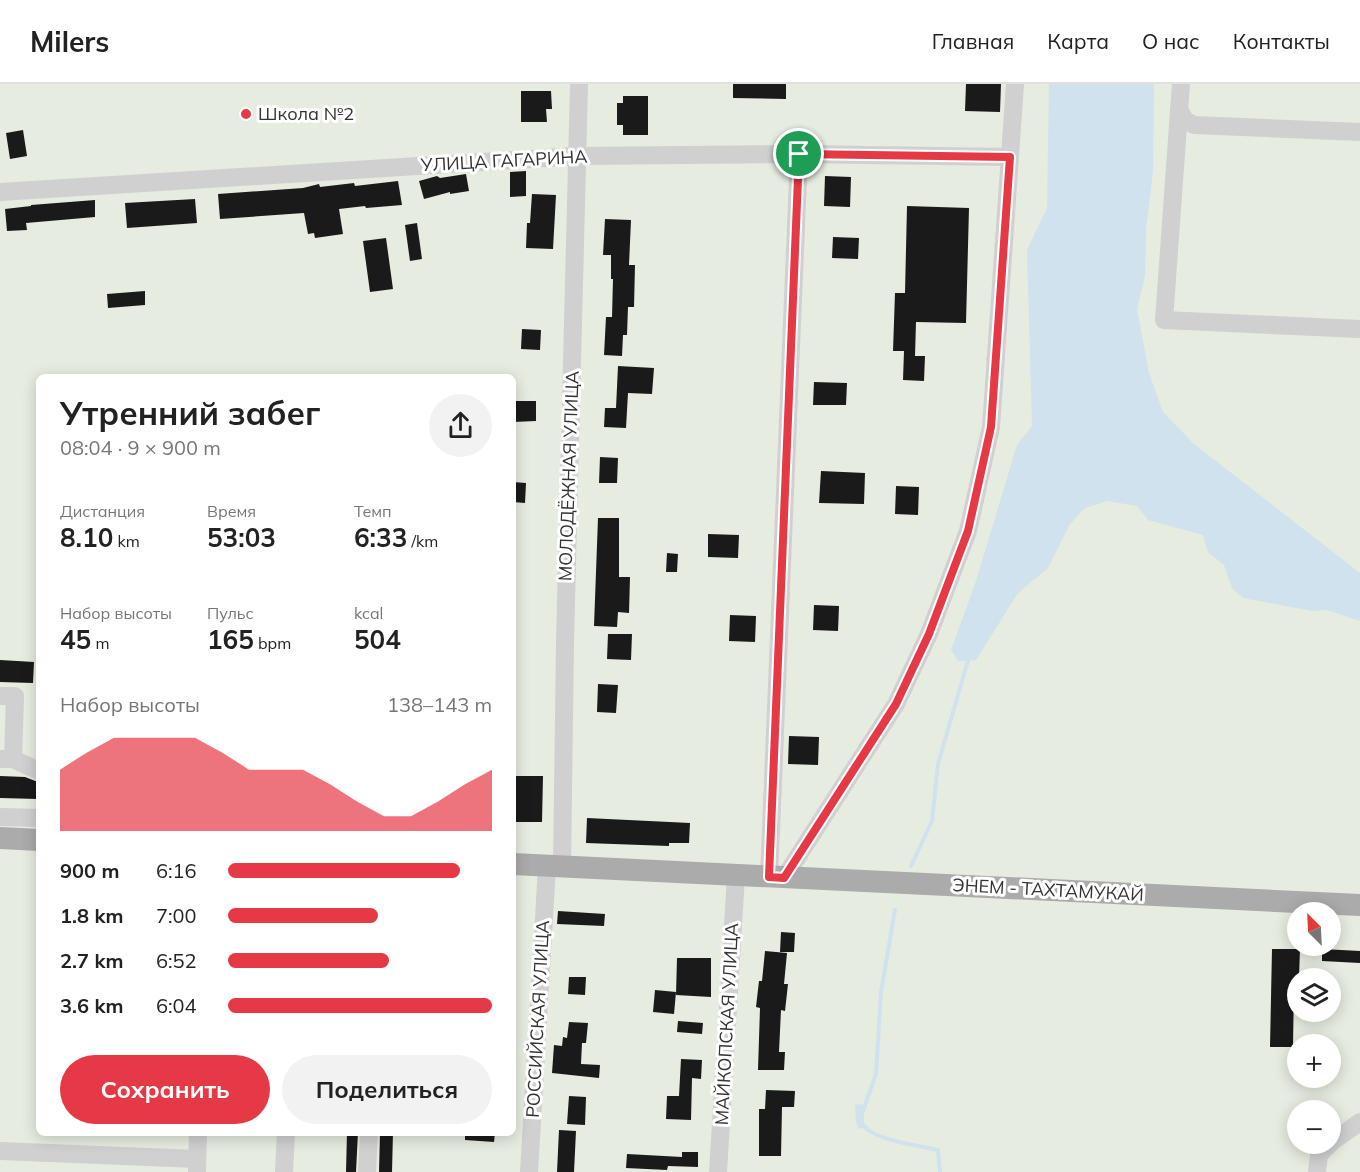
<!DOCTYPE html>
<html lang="ru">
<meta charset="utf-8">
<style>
:root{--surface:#fff;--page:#f2f2f2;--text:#222;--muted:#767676;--line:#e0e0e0;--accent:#e63946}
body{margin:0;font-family:Mulish,sans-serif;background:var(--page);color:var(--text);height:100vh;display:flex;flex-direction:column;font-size:22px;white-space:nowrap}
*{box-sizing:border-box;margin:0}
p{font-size:20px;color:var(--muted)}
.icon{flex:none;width:33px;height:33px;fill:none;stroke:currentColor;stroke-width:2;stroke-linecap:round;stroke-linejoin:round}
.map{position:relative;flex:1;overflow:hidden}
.details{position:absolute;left:36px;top:290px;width:480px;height:762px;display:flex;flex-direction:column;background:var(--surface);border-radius:9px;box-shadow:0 3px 15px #0003}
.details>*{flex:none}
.needle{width:39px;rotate:336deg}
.controls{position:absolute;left:1287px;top:818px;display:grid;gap:12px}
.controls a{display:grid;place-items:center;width:54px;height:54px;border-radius:50%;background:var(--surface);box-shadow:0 3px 15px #0003;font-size:30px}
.pin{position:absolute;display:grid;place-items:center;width:51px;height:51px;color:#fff;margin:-26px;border:3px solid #fff;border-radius:50%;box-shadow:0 2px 6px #0007}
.round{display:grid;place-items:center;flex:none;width:63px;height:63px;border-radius:32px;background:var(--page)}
.head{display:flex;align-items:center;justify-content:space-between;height:102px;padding:0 24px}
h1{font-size:33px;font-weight:700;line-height:45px}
.figures{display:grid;grid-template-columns:repeat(3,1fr);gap:9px;height:102px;padding:6px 24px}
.figures div{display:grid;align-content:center}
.figures b{font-size:26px;font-weight:700}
.figures small{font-size:16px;font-weight:400}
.figures p{font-size:16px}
.chart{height:168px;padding:12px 24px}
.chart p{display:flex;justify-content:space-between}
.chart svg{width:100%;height:108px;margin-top:6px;fill:var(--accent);opacity:.7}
.button{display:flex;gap:12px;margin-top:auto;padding:12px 24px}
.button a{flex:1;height:69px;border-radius:36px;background:var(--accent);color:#fff;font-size:24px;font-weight:700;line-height:69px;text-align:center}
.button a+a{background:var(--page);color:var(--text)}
ul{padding:0 24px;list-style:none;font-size:20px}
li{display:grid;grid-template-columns:96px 72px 1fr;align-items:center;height:45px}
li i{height:15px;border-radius:8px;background:var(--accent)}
header{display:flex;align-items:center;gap:36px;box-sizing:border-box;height:84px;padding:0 30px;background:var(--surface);border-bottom:2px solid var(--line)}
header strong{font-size:28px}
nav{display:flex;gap:33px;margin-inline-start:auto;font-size:21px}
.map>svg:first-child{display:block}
</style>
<header>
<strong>Milers</strong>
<nav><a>Главная</a><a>Карта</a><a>О нас</a><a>Контакты</a></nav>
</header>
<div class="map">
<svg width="1360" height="1088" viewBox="0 0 1360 1088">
<rect width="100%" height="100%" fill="#fff"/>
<!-- green -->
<path fill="#e6ecdf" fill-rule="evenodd" d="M0,0h1360v1088h-1360zM39,292h474v756h-474zM1298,828h32v33h-32zM1298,894h32v33h-32zM1298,960h32v33h-32zM1298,1026h32v33h-32z"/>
<!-- water -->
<path fill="#cfe2ee" d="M1049,0h105l-1,87 -7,59 -1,46 -8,33 12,64 14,39 31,32 166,129v48l-33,-11 -15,1 -69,-13 -11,-10 -8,-23 -16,-13 -5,-17 -55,-15 -11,-14 -30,-5 -22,7 -15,16 -22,44 -30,25 -42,67 -18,1 -7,-11 25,-69 41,-136 15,-19 -5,-176 20,-42z
M858,1020l6,1v22l-5,2 -3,-6 -1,-17z"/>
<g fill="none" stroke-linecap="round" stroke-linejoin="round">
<!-- stream -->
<path stroke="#cfe2ee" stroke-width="4" d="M911,782l21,-45 6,-57 31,-107
M863,1027l13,-37 5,-82 14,-82
M862,1039c8,17 59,23 76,27l2,22"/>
</g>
<!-- building -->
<path fill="#1a1a1a" d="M733,0h53v15l-53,-1z
M966,0h35l-1,28 -35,-1z
M521,7h30l1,18h-6l1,13h-26z
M623,12h25v39h-25v-10h-6v-22h6z
M23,46l4,26 -17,3 -4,-26z
M526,87v25l-16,1v-25z
M466,90l3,17 -19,3v-2l-26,7 -5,-18 18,-5 3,2z
M825,92l26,1 -1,30 -26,-1z
M398,97l4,24 -36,3 -1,-2 -26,3 4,25 -28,4 -1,-5 -6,1 -4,-21 -84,6 -2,-25 85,-6 16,-4 1,3 34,-4 1,3z
M532,110l24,1 -3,54 -27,-1 1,-25h3z
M195,115l2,24 -70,5 -2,-25z
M95,116v17l-69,6 1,7 -20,1 -2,-22 26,-3v-1z
M907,122l62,2 -3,115 -50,-1 -1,34h10l-1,25 -21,-1 1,-29h-11l2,-58h10z
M605,135l26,1 -2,45h6l-1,42h-6l-1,28h-4l-1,21 -18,-1 2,-38h6l1,-38h-2v-24h-8z
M417,139l5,36 -12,2 -5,-36z
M833,153l26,1 -1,21 -26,-1z
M386,154l7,51 -23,3 -7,-51z
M145,207v14l-37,3 -1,-14z
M522,245l19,1 -1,20 -19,-1z
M618,282l36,2 -2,26 -24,-1 -2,35 -22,-1 1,-19h11z
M814,298l33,1 -1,22h-33z
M513,317h23v20l-23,1z
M600,373l18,1 -1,25h-18z
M821,387l44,2 -1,31 -45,-1z
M513,398l13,1 -1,20 -12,-1z
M896,402l23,1 -1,28 -23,-1z
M598,434h21v59h11l-1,36 -11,-1 -1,15 -23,-1z
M708,450l31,1 -1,23 -30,-1z
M667,469l11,1 -1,18h-11z
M814,521l25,1 -1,25 -25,-1z
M730,531l26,1 -1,26 -26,-1z
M608,550h24l-1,26 -24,-1z
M0,576l34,2 -1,21 -33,-1z
M598,600l20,1 -2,28 -19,-1z
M789,652l30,1 -1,28 -30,-1z
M0,692l25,1 13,5v17l-38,-1z
M513,692h30l-1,46h-29z
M587,734l103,5 -1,20h-20v3l-83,-3z
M558,827l47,3 -1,12 -47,-2z
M781,848l14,1 -1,19h-14z
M1272,865h28l-1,29h-1v6h-4l-1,63h-23z
M1322,865l38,2v12l-38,-2z
M765,867l22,2 -3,31h4l-3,27 -4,-1 -2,42h6l-1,18h-26l2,-62 -4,-1 3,-26h3z
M677,874h34v39l-35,-2z
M569,893h17l-1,18 -17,-1z
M655,906l21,2 -2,22 -21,-2z
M678,937l25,2 -1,11 -25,-2z
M569,938l19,1 -2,20h-4l-1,21 19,1 -1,13 -47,-5 2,-28 8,1 1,-9 4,1z
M681,975l21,1 -1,19 -9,-1 -1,42 -25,-1 1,-23h12z
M766,1006l29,1 -1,16h-12l-1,49h-22v-47h6z
M569,1012l17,1 -1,28 -18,-1z
M559,1046l17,1 -2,41h-17z
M347,1048h11l-2,40h-10z
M380,1048h13l-1,40h-13z
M465,1048h30l-1,10 -29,-2z
M682,1068h16v15l-30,-1 -1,4 -41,-2 1,-14 55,3z"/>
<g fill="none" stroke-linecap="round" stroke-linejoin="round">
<!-- minor -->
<path stroke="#d0d0d0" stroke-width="18" d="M1181,0l-17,236 196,9
M1179,25l6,11 9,5 166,7
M0,108l578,-36 221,-2 211,3
M0,612h15l-2,63h-13
M13,675l26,12
M0,733l39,1
M562,784l3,-226 14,-558
M769,793l30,-723
M784,794l112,-174 33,-70 39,-103 23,-104 24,-343
M0,1067l197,8
M197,1088l1,-40
M284,1088l2,-40
M367,1088l2,-40
M529,1088l18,-305
M718,1088l18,-296
M1317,1088l2,-17 14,-14 27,-19"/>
<!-- major -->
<path stroke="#ababab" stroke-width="22" d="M0,754l39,2
M513,780l847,41"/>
</g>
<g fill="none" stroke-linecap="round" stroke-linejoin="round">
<defs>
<path id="route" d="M799,70l211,3 -19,270 -23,104 -39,103 -33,70 -112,174 -15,-1z"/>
</defs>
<!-- route casing -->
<use href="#route" stroke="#fff" stroke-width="12"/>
<!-- route -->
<use href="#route" stroke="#e63946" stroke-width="8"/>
</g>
<!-- markers -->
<circle fill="#e63946" stroke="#fff" stroke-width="2" cx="246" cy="30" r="6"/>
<g text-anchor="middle" stroke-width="6" stroke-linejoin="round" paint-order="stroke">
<!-- poi labels -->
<g font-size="18" fill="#333" stroke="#fff" text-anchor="start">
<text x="258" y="36">Школа №2</text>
</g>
<!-- street labels -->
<g font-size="18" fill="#333" stroke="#fff">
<text transform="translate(504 77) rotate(-3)" y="6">УЛИЦА ГАГАРИНА</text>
<text transform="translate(569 392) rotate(-88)" y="6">МОЛОДЁЖНАЯ УЛИЦА</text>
<text transform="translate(1048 806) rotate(3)" y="6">ЭНЕМ - ТАХТАМУКАЙ</text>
<text transform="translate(538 935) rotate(-87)" y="6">РОССИЙСКАЯ УЛИЦА</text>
<text transform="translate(727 940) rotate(-87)" y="6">МАЙКОПСКАЯ УЛИЦА</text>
</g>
</g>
</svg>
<div class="controls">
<a><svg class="needle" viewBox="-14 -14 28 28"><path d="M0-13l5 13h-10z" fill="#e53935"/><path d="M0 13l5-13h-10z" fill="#767676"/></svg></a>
<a><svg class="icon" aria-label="layers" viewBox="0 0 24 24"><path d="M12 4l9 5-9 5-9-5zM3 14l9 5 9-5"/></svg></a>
<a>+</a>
<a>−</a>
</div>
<div class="pin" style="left:799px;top:70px;background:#1e9e55"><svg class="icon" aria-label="arrive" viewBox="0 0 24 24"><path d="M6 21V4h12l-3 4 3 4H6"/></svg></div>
<section class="details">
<div class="head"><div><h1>Утренний забег</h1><p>08:04 · 9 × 900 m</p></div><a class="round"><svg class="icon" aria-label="share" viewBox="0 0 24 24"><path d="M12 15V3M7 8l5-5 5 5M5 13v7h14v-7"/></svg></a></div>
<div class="figures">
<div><p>Дистанция</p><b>8.10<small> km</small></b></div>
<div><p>Время</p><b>53:03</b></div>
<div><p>Темп</p><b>6:33<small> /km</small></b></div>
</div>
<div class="figures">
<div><p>Набор высоты</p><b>45<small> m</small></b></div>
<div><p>Пульс</p><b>165<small> bpm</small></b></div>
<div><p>kcal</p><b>504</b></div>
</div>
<div class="chart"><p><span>Набор высоты</span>138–143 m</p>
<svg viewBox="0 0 160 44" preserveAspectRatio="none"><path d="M0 44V19L10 12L20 6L30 6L40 6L50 6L60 12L70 19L80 19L90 19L100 25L110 32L120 38L130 38L140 32L150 25L160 19V44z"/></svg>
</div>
<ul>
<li><b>900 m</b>6:16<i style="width:88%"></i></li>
<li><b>1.8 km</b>7:00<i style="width:57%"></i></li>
<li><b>2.7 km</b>6:52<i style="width:61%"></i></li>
<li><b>3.6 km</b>6:04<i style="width:100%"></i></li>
</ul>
<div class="button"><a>Сохранить</a><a>Поделиться</a></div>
</section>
</div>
